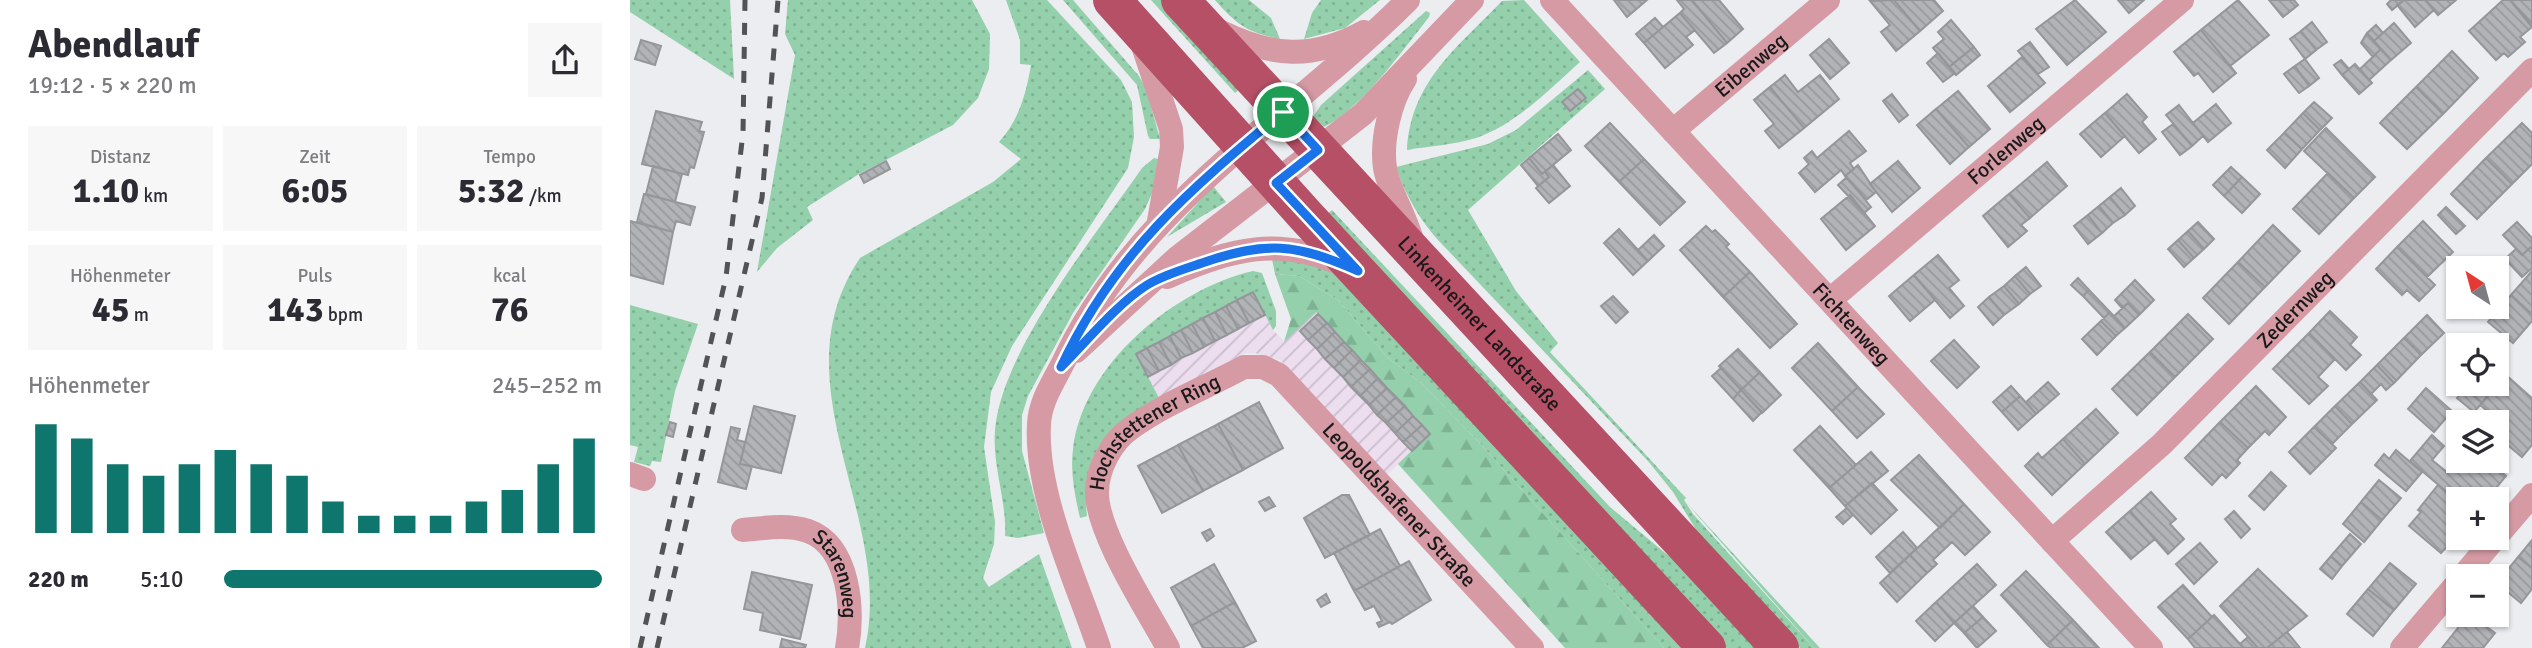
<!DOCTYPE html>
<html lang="de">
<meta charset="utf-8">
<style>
:root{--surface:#fff;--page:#f7f7f7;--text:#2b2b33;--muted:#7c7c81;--accent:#0f766e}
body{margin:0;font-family:Signika,sans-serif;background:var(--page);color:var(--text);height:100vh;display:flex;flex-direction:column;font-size:26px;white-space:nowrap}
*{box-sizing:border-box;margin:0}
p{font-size:23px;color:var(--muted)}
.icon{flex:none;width:38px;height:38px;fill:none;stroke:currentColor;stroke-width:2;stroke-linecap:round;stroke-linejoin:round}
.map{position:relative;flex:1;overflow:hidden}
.sheet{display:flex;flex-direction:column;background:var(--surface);width:630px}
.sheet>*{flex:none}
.needle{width:46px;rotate:324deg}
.tools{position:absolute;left:1816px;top:256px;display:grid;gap:14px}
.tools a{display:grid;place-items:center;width:63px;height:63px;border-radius:0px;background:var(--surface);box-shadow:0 2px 5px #0004;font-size:35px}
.pin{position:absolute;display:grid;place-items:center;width:60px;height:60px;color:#fff;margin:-30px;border:4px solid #fff;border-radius:50%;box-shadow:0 2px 7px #0007}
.round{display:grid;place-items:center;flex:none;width:74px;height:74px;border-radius:0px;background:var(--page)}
.summary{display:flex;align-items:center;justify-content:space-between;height:119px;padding:0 28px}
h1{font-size:38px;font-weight:700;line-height:52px}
.stats{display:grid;grid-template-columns:repeat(3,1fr);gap:10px;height:119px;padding:7px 28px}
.stats div{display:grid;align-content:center;border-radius:0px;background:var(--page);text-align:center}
.stats b{font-size:35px;font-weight:700}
.stats small{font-size:19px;font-weight:400}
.stats p{font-size:19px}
.chart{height:196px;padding:14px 28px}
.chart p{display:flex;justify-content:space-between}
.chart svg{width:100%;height:126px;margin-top:7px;stroke:var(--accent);stroke-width:6}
ul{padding:0 28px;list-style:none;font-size:23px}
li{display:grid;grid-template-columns:112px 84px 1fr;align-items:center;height:52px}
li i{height:18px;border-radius:9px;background:var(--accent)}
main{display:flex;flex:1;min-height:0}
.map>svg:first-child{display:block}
</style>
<main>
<section class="sheet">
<div class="summary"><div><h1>Abendlauf</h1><p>19:12 · 5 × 220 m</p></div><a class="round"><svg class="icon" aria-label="share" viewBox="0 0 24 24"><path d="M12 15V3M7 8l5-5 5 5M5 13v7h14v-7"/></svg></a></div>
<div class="stats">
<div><p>Distanz</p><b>1.10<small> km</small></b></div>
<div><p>Zeit</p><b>6:05</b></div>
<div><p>Tempo</p><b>5:32<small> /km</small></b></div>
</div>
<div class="stats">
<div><p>Höhenmeter</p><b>45<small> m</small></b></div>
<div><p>Puls</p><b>143<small> bpm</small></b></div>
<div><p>kcal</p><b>76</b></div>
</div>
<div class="chart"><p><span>Höhenmeter</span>245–252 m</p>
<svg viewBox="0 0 160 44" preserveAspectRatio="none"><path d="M5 44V6M15 44V11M25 44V20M35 44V24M45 44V20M55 44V15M65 44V20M75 44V24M85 44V33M95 44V38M105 44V38M115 44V38M125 44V33M135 44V29M145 44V20M155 44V11"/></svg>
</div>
<ul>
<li><b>220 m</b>5:10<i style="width:100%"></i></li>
</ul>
</section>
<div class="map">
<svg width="1902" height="648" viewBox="0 0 1902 648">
<defs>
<pattern id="industrial-furrows" width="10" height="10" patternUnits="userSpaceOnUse" patternTransform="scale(1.75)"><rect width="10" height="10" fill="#ecddef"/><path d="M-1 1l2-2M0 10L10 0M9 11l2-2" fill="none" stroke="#cabdcc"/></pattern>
<pattern id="grass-dots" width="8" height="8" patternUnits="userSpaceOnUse" patternTransform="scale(1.75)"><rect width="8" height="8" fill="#93d0ab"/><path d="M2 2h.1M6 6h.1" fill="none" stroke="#7eb293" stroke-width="1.8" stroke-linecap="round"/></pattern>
<pattern id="forest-firs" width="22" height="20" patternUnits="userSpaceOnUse" patternTransform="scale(1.75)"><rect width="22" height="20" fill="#93d0ab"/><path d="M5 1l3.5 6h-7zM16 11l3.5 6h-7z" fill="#7eb293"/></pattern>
<pattern id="building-back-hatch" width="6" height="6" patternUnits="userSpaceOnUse" patternTransform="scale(1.75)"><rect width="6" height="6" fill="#b2b3b7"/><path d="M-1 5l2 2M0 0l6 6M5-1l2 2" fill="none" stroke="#98999d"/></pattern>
</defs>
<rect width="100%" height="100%" fill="#ebedf0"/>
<!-- industrial -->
<path fill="url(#industrial-furrows)" d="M623,292l20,38 11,11 32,-30 114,123 -43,41 -107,-115 -25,-7 -12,1 -84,44 -23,-44z"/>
<!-- grass -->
<path fill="url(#grass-dots)" d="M0,0h100l4,79 -104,-67z
M158,0h184l18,34 -1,35 -11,29 -25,27 -94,49 -52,33 6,13 -36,28 -20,24 38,-217 -10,-21z
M376,0h41l74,80 11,22 2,35 -6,31 -116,178 -21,46 -7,55 11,75 -1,22 -11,34 6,9 50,-33 33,94h-207c30,-131 -90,-264 -5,-390l133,-76 28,-23 -22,-17c20,-22 27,-48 32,-77l-11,-1v-24z
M433,0h10l66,76 7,12 14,51h-10l-2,-3 -11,-51z
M521,0h11l79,88 -6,5z
M585,0h34l22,18 9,21c-33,-7 -42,-13 -65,-39z
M691,0h59l-35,28 -41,11 8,-26z
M894,0l56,62c-31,28 -64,62 -104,76 -22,7 -47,8 -69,12 4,-69 51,-103 95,-149z
M796,11l4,2 -1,4c-26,33 -68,92 -105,110l-11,-10 8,-12z
M958,70l17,19 -137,121 48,81 42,52 -8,9 136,146 -2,2 9,14 121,134h-14l-97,-107 -30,-49 -25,-31 -210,-221c-20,-23 -32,-44 -42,-73l92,-23 28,-14z
M524,158l4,1 -4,30 -9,20 -72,104 -45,83 -6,19v36l22,82 -26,5 -13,-2c2,-35 -13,-70 -10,-106 7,-81 101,-195 147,-262z
M583,186l13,16 -59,35z
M702,210l278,297 72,60 74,81h-29l-400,-434z
M642,259l38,4 32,14 343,371h-21l-187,-208 -56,-57 -34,-26 -49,-57 -39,-24 -24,-2z
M623,271l9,2 14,38v15l-3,4 -20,-38 -117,62 23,44c-52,29 -79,54 -72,118l-7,2c-5,-22 -10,-45 -7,-69 10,-85 102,-160 180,-178z
M0,305l68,19 -23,67 -14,71 -9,-1 -2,5 -16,-4 4,-15 -8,-2z"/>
<!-- forest -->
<path fill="url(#forest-firs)" d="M645,274l24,2 39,24 49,57 34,26 56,57 187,208h-99l-167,-184 32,-31 -114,-121 -32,30 7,-23z
M1054,500l136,148h-6z"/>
<!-- building -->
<path fill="url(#building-back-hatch)" stroke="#959699" stroke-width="2" d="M984,0h33l-20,17z
M1047,0h15l35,43 -13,10 -34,-40 4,-4z
M1062,0h27l24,29 -16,14z
M1264,0h40l9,11 -23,20z
M1264,0l26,31 -24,20 -15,-19 9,-7 -20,-24z
M1445,0l31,32 -39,33 -31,-36z
M1488,0h26l-15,13z
M1608,0l31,35 -39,31 -29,-36z
M1639,0h25l4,5 -15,12z
M1761,0h13l-12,10 -5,-6z
M1774,0h21l9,10 -19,17 -18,-22z
M1795,0h31l-18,15z
M1873,0h7l22,27 -12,10 5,5 -17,15 -4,-4 -8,7 -27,-29z
M1880,0h22v24z
M1050,13l15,17 -9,7 7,8 -28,23 -21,-25z
M1025,18l8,9 -19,16 -8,-9z
M1321,20l23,27 -25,20 -16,-19 11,-9 -6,-7z
M1682,22l15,20 -11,8 -15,-19z
M1764,23l17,20 -20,17 -17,-19z
M1746,25l7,8 -9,8 -7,-8z
M1571,30l35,43 -23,19 -15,-19 -4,3 -20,-24z
M1671,31l15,19 -11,9 -15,-20z
M1737,33l14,16 -8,8 -12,-14z
M1199,39l20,24 -19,16 -20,-24z
M11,40l20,6 -6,19 -20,-6z
M1400,42l19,25 -11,7 -20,-23z
M1344,47l6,8 -24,20 -7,-8z
M1751,49l10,11 -22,20 -9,-11z
M1822,51l26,27 -35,36 -27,-27z
M1308,53l17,20 -12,9 -16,-19z
M1392,57l23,26 -35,29 -22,-26z
M1675,59l14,19 -10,8 -14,-20z
M1711,60l8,9 -7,6 -8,-10z
M1725,64l17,19 -13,11 -17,-19z
M1665,66l14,20 -10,7 -15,-19z
M1155,75l13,17 22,-17 19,24 -35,29 -34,-41z
M1140,87l34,41 -25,20 -14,-17 9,-7 -20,-24z
M1786,87l27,27 -36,35 -27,-26z
M948,89l8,9 -16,13 -8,-9z
M1328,91l32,38 -21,18 -33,-38z
M1262,94l16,21 -9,7 -16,-21z
M1497,94l20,23 -5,5 14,17 -17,14 -34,-40z
M1684,102l18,16 -12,12 -17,-17z
M1586,104l15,19 -23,19 -15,-19z
M1549,105l24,31 -11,10 -26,-31z
M1306,109l33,38 -19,17 -33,-39z
M26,111l46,11 -3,9 5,1 -10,36 -4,-1 -2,8 -46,-11z
M1475,113l20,23 -24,21 -21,-23z
M1673,113l17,17 -18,19 -18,-16z
M980,123l34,36 -25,23 -34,-36z
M1892,123l10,10v31l-20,20 -26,-26z
M1543,124l19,22 -12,9 -18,-23z
M1696,128l49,49 -21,21 -50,-47z
M1219,131l17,20 -16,12 4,6 -9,7 -4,-6 -26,22 -16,-19 10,-9 -5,-6 8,-7 5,7z
M1654,133l18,16 -17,19 -18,-18z
M928,134l13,16 -29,24 -13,-16z
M899,158l13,16 3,-2 4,5 -11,9 -17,-21z
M1856,158l26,26 -35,35 -26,-25z
M1014,159l41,43 -25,23 -41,-43z
M256,161l4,8 -26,14 -4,-8z
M1268,161l22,27 -28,24 -22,-28z
M1417,162l20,24 -37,32 -21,-24z
M923,165l17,21 -21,17 -13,-15 13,-11 -4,-5z
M1228,165l18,27 -10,8 -21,-24z
M23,166l29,8 -7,28 -29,-8z
M1601,167l11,10 -18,19 -11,-11z
M1698,173l26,25 -35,36 -26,-25z
M1217,177l24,30 -7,6 -26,-28z
M1612,177l18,17 -18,19 -18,-17z
M1491,188l14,18 -10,9 -15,-18z
M14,194l51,13 -5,18 -14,-4 -3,11 -36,-10z
M1379,194l21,24 -9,7 6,6 -19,16 -25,-31z
M1220,195l25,31 -29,24 -25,-31z
M1480,197l15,18 -12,8 -14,-17z
M1469,206l14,17 -11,10 -14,-18z
M1816,207l19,19 -9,8 -18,-19z
M1458,215l14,18 -14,11 -14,-18z
M0,221l43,11 -10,52 -33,-9z
M1793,221l30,31 -26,25 -30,-30z
M1568,222l16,17 -10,10 -16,-18z
M1887,222l15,16v8l-10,9 -19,-20z
M1643,225l27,26 -35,36 -27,-25z
M1076,226l6,6 3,-2 14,14 -3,3 24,25 -27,25 -43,-47z
M989,229l29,32 -15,14 -29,-32z
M1558,231l16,18 -10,9 -16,-18z
M1024,235l10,11 -16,15 -10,-11z
M1548,240l16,18 -10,9 -16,-18z
M1902,246v22l-10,9 -17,-18 11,-10 6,6z
M1767,247l38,38 -16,16 -12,-11 -5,5 -26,-26z
M1308,255l21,25 -10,8 15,18 -14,12 -36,-43z
M1608,262l27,25 -36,37 -26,-26z
M1396,267l15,19 -11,8 -15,-18z
M1902,271v43l-21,-19z
M1120,272l47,52 -27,24 -47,-51z
M1284,275l21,25 -25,21 -21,-25z
M1385,276l15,18 -11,10 -15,-18z
M1448,278l11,12 -6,6 -12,-11z
M1505,280l19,20 -15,15 -11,-12 -6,5 -7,-8z
M1828,284l1,1v19l-11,-10z
M1374,286l15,18 -15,11 -15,-18z
M1459,290l21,22 -6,6 -21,-22z
M623,292l12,23 -16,8 -12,-23z
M1881,295l21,19v7l-19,22 -25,-21z
M983,296l15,16 -12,11 -15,-17z
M1359,297l15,18 -11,10 -15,-18z
M607,300l12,23 -11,6 -12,-23z
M1498,303l11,12 -14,13 -11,-12z
M596,306l12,23 -11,6 -12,-23z
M1831,306h14l4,5 -6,7z
M1700,311l27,26 -7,8 11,10 -15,15 -37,-37z
M585,312l12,23 -12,6 -12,-23z
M1480,312l15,16 -9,8 -15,-15z
M688,314l9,9 -19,17 -8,-9z
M1558,314l25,25 -38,38 -25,-25z
M1797,315l17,18 -23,22 -17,-17z
M573,318l12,23 -11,6 -12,-23z
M1471,321l15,15 -19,19 -15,-16z
M697,323l8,9 -18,17 -9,-9z
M562,324l12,23 -11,6 -12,-23z
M551,330l12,23 -12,5 -11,-22z
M705,332l9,10 -19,17 -8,-10z
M1679,333l26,26 -17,18 10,9 -19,18 -36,-35z
M540,336l11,22 -10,7 -12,-23z
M1774,338l17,17 -27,28 -17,-18z
M1324,340l25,27 -22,21 -26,-27z
M529,342l12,23 -12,6 -12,-23z
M714,342l8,8 -18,18 -9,-9z
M1188,343l40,44 -26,24 -40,-43z
M517,348l12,23 -11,6 -12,-23z
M1108,349l22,23 -19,18 -22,-24z
M722,350l9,10 -18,17 -9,-9z
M1520,352l25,25 -38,38 -25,-26z
M731,360l9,9 -19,18 -8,-10z
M1747,365l17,18 -8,7 -5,-6 -10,10 -11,-12z
M1091,368l20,22 -8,9 -21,-23z
M1867,368l9,7 -24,28 -19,-16 4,-4h30z
M740,369l8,9 -18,18 -9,-9z
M1130,372l21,23 -19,18 -21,-23z
M1876,375l26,23v47l-10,12 -25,-21 8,-10 -25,-21z
M748,378l9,10 -18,17 -9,-9z
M1418,382l11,12 -23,20 -10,-12z
M1730,382l17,18 -25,24 -17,-18z
M1381,386l9,10 -18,16 -9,-10z
M1626,386l30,31 -17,18 -4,-4 -17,17 -28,-26z
M1228,387l26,27 -27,24 -25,-27z
M757,388l9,9 -19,18 -8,-10z
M1796,388l26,23 -18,21 -26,-23z
M1835,388l17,15 -8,9 -17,-14z
M1111,390l21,22 -9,9 -20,-22z
M1390,396l16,18 -18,16 -16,-18z
M766,397l9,9 -19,17 -9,-8z
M629,402l24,46 -40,22 -25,-46z
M124,406l41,10 -14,57 -41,-9z
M775,406l8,10 -18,17 -9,-10z
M1705,406l17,18 -20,20 -18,-17z
M1466,409l22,24 -33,31 -22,-25z
M783,416l9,9 -19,17 -8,-9z
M40,422l6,2 -3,13 -7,-2z
M1590,422l28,26 -11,12 3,3 -14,15 -4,-4 -10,11 -27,-27z
M588,424l25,46 -40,21 -25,-46z
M792,425l8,9 -18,17 -9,-9z
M1190,426l36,39 -27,23 -35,-38z
M101,427l9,2 -3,11 8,2 -5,22 12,2 -6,23 -28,-7z
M1684,427l22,21 -26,26 -21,-22z
M1802,435l12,11 -12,14 16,13 11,-13h28l19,16 -19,23h-28v3l-49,-41z
M1433,439l22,25 -33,31 -27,-29 13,-13 4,5z
M548,445l25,46 -41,22 -24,-47z
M1766,450l26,22 -16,19 -31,-26 9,-11 5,5z
M1241,452l17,19 -43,35 -16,-18z
M1289,455l45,49 -24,24 -49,-48z
M1641,472l15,14 -22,24 -15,-14z
M1749,480l22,18 -19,22 -21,-18z
M1242,483l25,27 -26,24 -26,-28z
M1808,485l21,17v31l-18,20 -32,-27 12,-14 -3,-2z
M1521,492l25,27 -6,5 14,15 -16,15 -38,-43z
M712,495h7l21,40 -45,23 -21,-40z
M639,497l6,9 -10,5 -6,-9z
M1731,502l21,18 -18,22 -21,-18z
M1334,504l26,28 -25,23 -13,-13 -19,18 4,4 -10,9 -17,-18z
M1217,508l6,7 -10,9 -7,-7z
M1500,511l25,28 -24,20 -25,-27z
M1604,511l16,18 -9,9 -16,-19z
M580,529l4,7 -7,5 -5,-8z
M750,529l20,37 -46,25 -20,-38z
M1273,532l14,16 -27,25 -14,-16z
M1720,534l11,10 -19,22 -11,-10z
M1902,540v28l-14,-11z
M1570,543l17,19 -23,22 -18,-20z
M1280,555l17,18 -30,29 -17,-19z
M1701,556l11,10 -10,13 -12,-10z
M1888,557l14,11v21l-11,14 -24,-20z
M779,561l22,39 -39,24 -2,-2 -11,5 -2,-4 5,-2 -8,-15 -9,4 -11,-19z
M1760,563l26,21 -22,26 -26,-21z
M584,564l21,38 -44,24 -20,-38z
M1347,564l19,21 -42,38 -18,-21z
M1628,569l49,47 -40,32h-9l-38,-42z
M1396,571l47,49 -26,25 -46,-50z
M122,572l60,13 -12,54 -40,-9 3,-17 -19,-4z
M1553,585l29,32 -24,22 -30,-32z
M1738,589l26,21 -21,26 -26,-22z
M696,594l4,8 -9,5 -4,-7z
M605,602l21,39 -14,7h-39l-12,-22z
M1306,602l18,21 -19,18 -19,-20z
M1343,606l10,11 -19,16 -10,-10z
M1839,614l26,19 -12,15h-41z
M1584,615l26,29 4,4h-49l-7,-9z
M1353,617l13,14 -19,17 -13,-15z
M1443,620l26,28h-48l-4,-3z
M1657,632l13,16h-33z
M1618,637l10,11h-14l-4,-4z
M152,639l24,6 -1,3h-25z"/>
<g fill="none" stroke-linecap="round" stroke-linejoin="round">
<!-- street -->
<g stroke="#d59aa3" stroke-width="24">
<path id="s1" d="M922,0l599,648"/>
<path d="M589,31c53,26 93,29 145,1"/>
<path d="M512,43l29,86 1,18 -13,74"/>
<path d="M775,79c-15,22 -24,62 -20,89 4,24 22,50 28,76"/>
<path id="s2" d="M1043,131l155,-131"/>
<path d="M537,277c65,-29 112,-41 179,-11"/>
<path id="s3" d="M1200,300l352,-300"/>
<path d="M446,351l101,-93 186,-144 109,-114"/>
<path d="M0,474l14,5"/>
<path id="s4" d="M113,530c22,-2 44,-6 65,1 42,15 46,81 39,117"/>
<path d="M1867,536l35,-41"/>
<path id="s5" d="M1422,541l110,-97 370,-374"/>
<path d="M1833,576l33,-39"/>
<path d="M469,648c-22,-66 -64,-153 -60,-224 1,-23 15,-43 25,-63 75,-158 224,-241 344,-361"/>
<path id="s6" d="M538,648c-20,-37 -71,-115 -71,-155 0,-24 14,-51 34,-65 33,-24 76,-41 113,-61h19l16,8 253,273"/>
<path d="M1772,648l57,-67"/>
</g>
<!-- primary -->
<g stroke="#b65066" stroke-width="38">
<path d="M482,0l194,216 401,432"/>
<path id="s7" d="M550,0l600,648"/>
</g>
<!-- rail -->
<path stroke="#525354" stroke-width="5" stroke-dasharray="12 12" stroke-linecap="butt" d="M10,648l86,-371 17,-144 2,-133
M27,648l105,-450 16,-198"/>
</g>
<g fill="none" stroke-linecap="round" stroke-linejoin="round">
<defs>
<path id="route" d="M653,112l35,38 -42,33 82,88c-62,-28 -92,-30 -156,-8 -18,6 -39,12 -55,22 -30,19 -60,56 -86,82 53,-113 128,-177 222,-255z"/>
</defs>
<!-- route casing -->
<use href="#route" stroke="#fff" stroke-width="14"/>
<!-- route -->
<use href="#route" stroke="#1a73e8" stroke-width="9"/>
</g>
<g text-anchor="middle" stroke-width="5" stroke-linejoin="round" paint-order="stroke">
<!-- street labels -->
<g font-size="21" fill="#19191a" stroke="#f8fafe">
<text dy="7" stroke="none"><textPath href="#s2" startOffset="102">Eibenweg</textPath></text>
<text dy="7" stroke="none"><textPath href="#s3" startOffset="231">Forlenweg</textPath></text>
<text dy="7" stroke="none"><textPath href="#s5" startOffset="336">Zedernweg</textPath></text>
<text dy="7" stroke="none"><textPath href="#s7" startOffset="441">Linkenheimer Landstraße</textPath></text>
<text dy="7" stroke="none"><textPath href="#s1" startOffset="441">Fichtenweg</textPath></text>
<text dy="7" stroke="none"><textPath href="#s6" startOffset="261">Hochstettener Ring</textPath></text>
<text dy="7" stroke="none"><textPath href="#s6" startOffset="590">Leopoldshafener Straße</textPath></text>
<text dy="7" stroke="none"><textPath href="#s4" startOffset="121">Starenweg</textPath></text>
</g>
</g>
</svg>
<div class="tools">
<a><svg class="needle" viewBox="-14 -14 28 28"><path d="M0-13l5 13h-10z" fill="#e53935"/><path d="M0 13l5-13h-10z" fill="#7c7c81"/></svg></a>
<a><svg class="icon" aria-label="locate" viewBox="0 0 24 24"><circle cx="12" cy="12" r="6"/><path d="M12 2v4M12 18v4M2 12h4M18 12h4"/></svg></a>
<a><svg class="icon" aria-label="layers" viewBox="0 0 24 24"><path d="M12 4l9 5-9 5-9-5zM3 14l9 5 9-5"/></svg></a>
<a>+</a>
<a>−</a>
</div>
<div class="pin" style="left:653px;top:112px;background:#1e9e55"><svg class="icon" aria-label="arrive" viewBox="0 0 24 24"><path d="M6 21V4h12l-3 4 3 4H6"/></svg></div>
</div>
</main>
